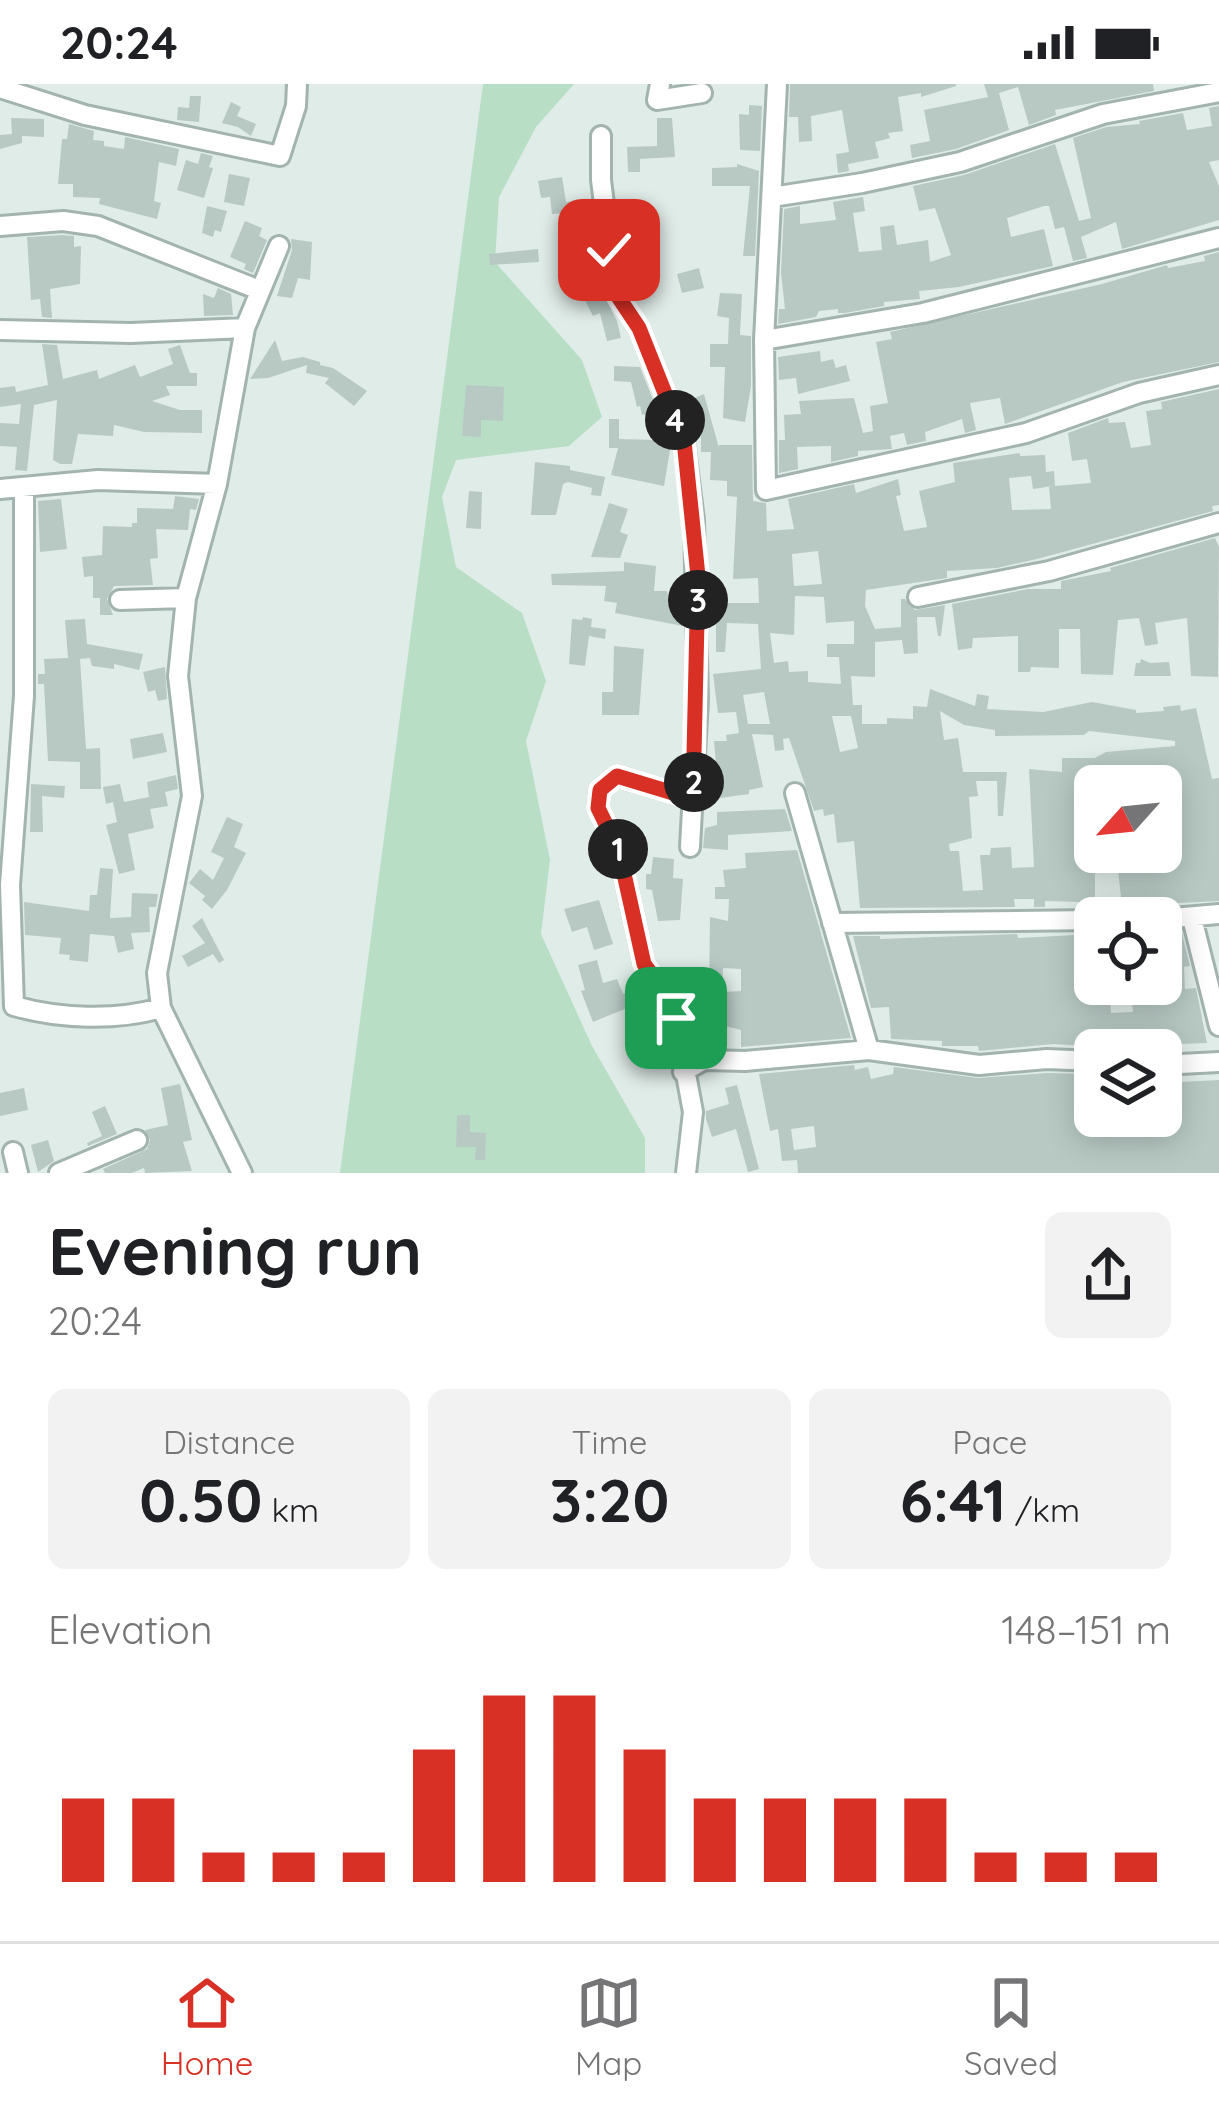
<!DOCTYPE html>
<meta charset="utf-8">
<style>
:root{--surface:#fff;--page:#f2f2f2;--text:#202124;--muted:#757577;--line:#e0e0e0;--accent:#d93025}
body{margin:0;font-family:Quicksand,sans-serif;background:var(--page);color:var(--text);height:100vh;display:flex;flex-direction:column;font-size:45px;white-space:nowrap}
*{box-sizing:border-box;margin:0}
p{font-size:39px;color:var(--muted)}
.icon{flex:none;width:66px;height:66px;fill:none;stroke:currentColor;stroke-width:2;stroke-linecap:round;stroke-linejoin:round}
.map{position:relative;height:1089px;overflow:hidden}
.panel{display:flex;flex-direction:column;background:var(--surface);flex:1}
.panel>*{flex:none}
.needle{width:78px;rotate:243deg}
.fabs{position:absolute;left:1074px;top:681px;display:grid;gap:24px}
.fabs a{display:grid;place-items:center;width:108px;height:108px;border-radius:18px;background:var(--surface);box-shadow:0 6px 30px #0003;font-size:60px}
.pin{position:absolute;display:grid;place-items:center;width:102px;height:102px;color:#fff;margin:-51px;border-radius:24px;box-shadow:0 6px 18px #0006}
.km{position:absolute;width:60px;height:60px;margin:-30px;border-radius:50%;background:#222;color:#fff;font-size:33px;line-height:60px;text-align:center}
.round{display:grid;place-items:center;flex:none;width:126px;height:126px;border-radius:18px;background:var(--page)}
.headline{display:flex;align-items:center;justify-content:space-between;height:204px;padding:0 48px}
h1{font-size:66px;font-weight:800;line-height:90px}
.metrics{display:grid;grid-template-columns:repeat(3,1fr);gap:18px;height:204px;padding:12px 48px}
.metrics div{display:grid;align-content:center;border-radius:18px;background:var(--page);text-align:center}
.metrics b{font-size:60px;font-weight:800}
.metrics small{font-size:33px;font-weight:400}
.metrics p{font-size:33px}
.chart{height:336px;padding:24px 48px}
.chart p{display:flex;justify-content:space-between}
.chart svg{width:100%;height:216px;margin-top:12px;stroke:var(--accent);stroke-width:6}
.status{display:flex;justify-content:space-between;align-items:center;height:84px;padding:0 60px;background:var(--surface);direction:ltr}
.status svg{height:33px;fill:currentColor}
.tabs{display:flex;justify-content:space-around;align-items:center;height:168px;border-top:3px solid var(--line);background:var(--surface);font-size:33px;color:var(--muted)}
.tabs a{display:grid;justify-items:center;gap:6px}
.tabs .on{color:var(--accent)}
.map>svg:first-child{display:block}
</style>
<div class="status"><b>20:24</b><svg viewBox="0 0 49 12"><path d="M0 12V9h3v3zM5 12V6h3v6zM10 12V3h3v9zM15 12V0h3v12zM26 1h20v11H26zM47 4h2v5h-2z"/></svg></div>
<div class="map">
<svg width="1219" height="1089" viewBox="0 0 1219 1089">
<rect width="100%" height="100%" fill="#e0ece8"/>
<!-- green -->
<path fill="#b8dec6" d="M483,0h91l-38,43 -37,70 -4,65 87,98 20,57 -33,29 -113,14 -14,37 14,70 66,46 24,68 -20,60 24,119 -9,74 51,112 53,92v35h-305z"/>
<!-- building -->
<path fill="#b8c9c4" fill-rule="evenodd" d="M790,0h166v2l-35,11v-4l-23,4 5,34 -15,2 2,5 -15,4 4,16 -31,6 1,7 -11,2 -2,-19 13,-2 -7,-42 -31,6 1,25 -13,1 -1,-25h-9z
M984,0h169l1,7 -99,19 1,5 -27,10 -11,-38 -19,6 10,37 -53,19 -44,9 -2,-13 20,-4 -6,-31 64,-13z
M190,12h11l-2,26 -22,-2 1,-13 11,1z
M231,18l10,5 -4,9 19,8 -5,12 -13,-9 -16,-4z
M749,21l13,1 -2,45 -20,-1 -1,-36 10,1z
M1219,22v54l-10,2 10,24v34l-97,29 -6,-27 -35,15 6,21 -14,3 -9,-34 -9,2 -6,-23h-5l-37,12 4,19 33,-8 9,37 -94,21 -40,4 1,8 -36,3v4l-39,7h-7v-4l-19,2 -3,6 -38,7 1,-15h6l-4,-36 3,-64 16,-3v18l36,-4 -3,-18 30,-5 2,14 -12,2 6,39 23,-2 -2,-23 14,-2 3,20 31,-5 2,22 21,-7 -16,-47 -16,3 -6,-25 51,-11 91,-31 24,77 12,-3 -18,-80 33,-11 34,-3 -1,-3 44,-8 4,17 25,-4 -3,-18z
M11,34l33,1v18l-22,-1v7l-22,6v-14l12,-1z
M657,34h15l3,39 -35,2v13h-12l-1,-25 30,-1z
M69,40l25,7 -1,9 11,1v5l20,3 1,-12 54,12 -3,17 -17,-4 -5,39 7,2 -4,16 -58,-15 1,-6 -27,-1v-13h-15l4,-45h5z
M201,69l12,3 -4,11 4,1 -9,30 -27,-8 9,-30 12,4z
M737,80l22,7 -4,85h-12l7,-70h-38v-18l25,-1z
M229,90l21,4 -6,28 -20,-4z
M562,93l4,25 24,-2 2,18 -7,1 2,20h8l2,17 -27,2 -4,-45 -14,1 -2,-17 -9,1 -3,-17z
M207,122l20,5 -6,21 -6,-2 -2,7 -11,-4z
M245,137l17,7 -3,8 8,4 -14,33 -9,-4 2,-5 -16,-7z
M63,151l11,1v11l7,-1 -1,38 -30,5 2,29 -10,-1 -2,-18 -9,1 -4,-63z
M291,155l21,3 -2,38 -12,-2 -6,20 -15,-2 15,-46z
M538,165l1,13 -49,3 -1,-11z
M1219,168v110l-96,20 -118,42 -5,-26 -30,5 6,27 -11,3 -3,-14 -37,13 1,9 -19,4 -3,-12 -14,3 2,13 -34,2v5l-27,6v-16l-34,1 1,22 -19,4v-33h6l-1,-25 17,-1 -2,-13 55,-3 9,35 10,-2 -3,-25 18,-3 -12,-61 16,-3 -2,-7 212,-48 65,-19 1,3 37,-7 -1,-5z
M699,184l5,20 -22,5 -5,-19z
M598,200l19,37 4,17 -14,3 -7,-28 -7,3 -8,-16 11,-4 -3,-10z
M218,204l13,6 2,21 -29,1 -1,-22 11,4z
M720,209l22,1 -2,41 11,1v50l-6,36 -22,-4 2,-51h-15v-23h18l1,-26 -12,-2z
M275,256l7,21 21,-4 17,5v3l13,3 34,23 -13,15 -29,-23 4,-5 -23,-5 1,-8 -39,13 -18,1z
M42,260l15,1 6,34 34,-9 2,9 36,-14 5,12 33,-13 -5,-15 12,-4 10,28h7v13h-31l4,9 -18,6 28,9h22v23l-58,-1 -30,-7 -1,11 -35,-2 -6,30h-12l-7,-4 4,-60 -23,5 -7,66 -12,-1 2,-23 -17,-1v-23l19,1 2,-20 -21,3v-19l15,-2 1,6 32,-7z
M820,267l1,11 12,-3 3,9 10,-3 4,16 -52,13 -2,-16 -17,2 -1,-23z
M614,282l26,1 31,77 -7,42 -53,-11 7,-27h-9v-29h10v20l37,1 -9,-26 -5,1 -2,-9 -3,1 -6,-25 -17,-1z
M466,301l38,2 -1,34 -22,-1v17l-19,-1z
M1219,305v116l-7,1 1,5 -172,47 -44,10 -50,3v7l-81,12 -1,16 10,23 26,-2v-28h4l10,11 30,-5 -4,31h-3l-3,-19h-18l1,36 -14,1 -2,-14 -27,2v35l-24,-1 2,29h9v19h25v-6l26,1v-13l14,1 3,-18 45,17 2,-12 12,2 -2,13 56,3 49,-10 44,8v3l28,-2 -1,-4 17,-2 1,6 15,-3 16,71 7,-1v123l-97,5 -6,-54h45v-66h-66v121h-14v-5l-36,-1v6h-11v-8h-20l1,8 -155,1 -6,-67 -17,2 -3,-29 -10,2 -1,-7 -9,2 -25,-73 -6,1 1,11 -9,1 -2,-16 -21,-1 11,53 -14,3v4l-36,5v-13h5l-4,-45h13l-1,-6 13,-2 -3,-21 -18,1 -5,-39 48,-5 -3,-45 -31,-1 -2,29h-9v-49h43l-1,-25 -25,1 4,-82 -10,-1v-15l-17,-1 1,-28h-10v-39l-7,2 -4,-15 14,-6 15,54v-3h33l1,56 13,2 1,28 27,-2 -6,-30 66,-15 2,9 42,-14 3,16 -5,1 8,35 23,-4 -8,-36 36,-9 -2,-19 67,-10v3l25,-1 1,17 8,-1 1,15 36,-3 -4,-24 -15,2 -4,-28 40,-15 1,5 16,-1 6,26 20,-3 -5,-34 16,-2 -1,-7zM1031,392l2,13 20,-3 -4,1 2,22 -39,1 -3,-32zM818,467l4,33 -28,2 -2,-32zM795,512l29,1 2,26 28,-2v23h-27v13h12l2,27 -33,-2v-11l-19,1 -1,-11 -14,2 -4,-30 24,2zM764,608l6,32h-22l-5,-29zM940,627l24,14 31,5v6l89,-1 5,-4 86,10v5l-69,6 -11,6h-33v14l-33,-3 5,98 -22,1 -1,-21 -20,1 -1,7h-10l3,35 -20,1 -4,-40h-9l-1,-7 23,-6 -3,-41 9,-1 -2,-15h21l1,35h5l4,-44h-44l-5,-34 -14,2zM832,632h19l7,32 -18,4z
M535,378l35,4v4l35,7 -4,19 -10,-1 1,-7 -24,-6 -5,2 -7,31h-25z
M469,407l13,1 -1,37 -15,-1z
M175,412l24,3 -3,11 -6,-1 -2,21 -32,-1 2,29 -8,1 3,26 -39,1 -7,13 6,16h-13v-17h-7v-22l-9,1 -2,-20 20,-2 1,-29 29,1v-4h5v-15l36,1z
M61,415l6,50 -27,3 -2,-51z
M609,419l19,6 -8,23 8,3 -8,23 -29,-1z
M1215,454l4,9 -1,130 -27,-1 -4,-58 -32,5 3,21 -13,2 -6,-28 -21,2 -5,55 -32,-1 -1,-45h-21v39l-28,-1 -1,5h-12v-36l-45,2 -1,10 -14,2 -6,-46 76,-15h33v-8l50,-10 -1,-3z
M624,478l32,4 -2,25h13l4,21h12v14l-68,-13 2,-10 -13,-2 2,-15 -54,-1 -1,-11 73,-3z
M583,533l9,2 -1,8 15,2 -1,10 -16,-3 -4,30 -16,-2 3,-45 10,1z
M85,535l2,25 56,10 -4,16 -25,-6v5l-22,-3 -2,-8 -10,1 6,90 14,-1 1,41h-21v-27l-32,-1 -4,-77h-6v-10h7l-1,-15 24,-1 -3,-38z
M614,562l30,3 -5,66h-37v-23h11z
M1141,575l9,4 19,-1 2,14h-37l2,-13h4z
M165,583l2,32 -9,2 -3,-11 -7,2 -5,-20z
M163,649l4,19 -34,7 -3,-20z
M176,691l2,14 -13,3 3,14 -18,3 4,19 -26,6 7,36 -16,4 -13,-49 11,-3 -4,-20 -7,2 -3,-17 17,-3 4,18 25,-5 -2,-15z
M31,700l34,2 -1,12 -22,-2 1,36h-13z
M785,725l7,22 -64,4v15l-25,-2 2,-20 12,-3v-13z
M227,733l16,7 -9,23 12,6 -19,37 -15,19 -10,-9 3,-4 -16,-13 11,-14 13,11 11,-22 -13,-6z
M797,766l54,188 -110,9v-17l-19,-5 4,-33 15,-1v-22l-18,-1 -1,29 -13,-1 1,-79 18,4 1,-22h-14v-12h10l-2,-17 23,-2 -1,-15z
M653,773l21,2 -1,19 10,1 -3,41 -22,1 -6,-31 -6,-1v-15h5z
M100,784l13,1 -3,49 21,-1 1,-24 26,1 -2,13h-7l1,25 -19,1 3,16 -16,4 -4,-17 -24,-2 -2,28 -19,-2 1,-5 -11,-1 2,-16 -36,-3 -1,-33 65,9 1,-16h7z
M599,816l14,44 -19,6 -7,-23 -15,5 -8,-23z
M202,834l22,42 -5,3 -6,-9 -25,13 -6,-11 23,-13 -13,-17z
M1161,848l21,2 8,32 -6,1 1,22 11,-1 11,55 -28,1 1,7h-19l-107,-7 -75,7 -1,-5h-36v-5l-51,-2 -2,-32 -18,1 -18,-72h27v3l137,-5 1,4 77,-4v50h14l2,29 22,-1 -3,-28h32z
M597,876l6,23 14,-4 6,15 8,-3 6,13 -44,18 -12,-31 4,-1 -7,-25z
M854,981l1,5 13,-3 3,12 22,-5 1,-7 84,11 69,-5 38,1 1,8 9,-2v36h66v-33l58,-3v93h-421l-1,-13 -15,1 -4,-32 -8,2 -11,-57zM814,1042l2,21 -22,3 -3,-21z
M180,1000l12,56 -9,2 9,29 -47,2 -1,-5 -12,5h-27l-2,-4 44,-20 3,-9 -5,-10 23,-5 -7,-37z
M737,1001l22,84 -11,3 -12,-43 -24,8 -6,-18v-8l23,-7 -4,-16z
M24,1004l4,22 -28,6v-23z
M105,1022l12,28 -29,12 -1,-3 15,-7 -10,-24z
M457,1031h13v17l16,1 -1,27h-10l1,-13h-20z
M48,1056l6,21 -16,11 -7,-27z"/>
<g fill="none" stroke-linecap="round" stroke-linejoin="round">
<defs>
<path id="minor" d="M660,0l-3,16 45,-7
M777,0l-13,256 2,150 260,-57 113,-40 80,-18
M0,4l85,27 195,41 16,-50 1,-22
M601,52v44l14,112 24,36 45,113 10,79 4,180 -8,147
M772,113l90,-14 98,-21 143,-48 116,-22
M0,142l63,-5 35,5 161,64
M0,246l131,3 114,-5
M764,256l159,-27 296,-75
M24,404v208l-14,189 4,121c46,13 101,15 147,2
M0,405l98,-9 119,4
M918,513l131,-26 170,-48
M120,516l66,-2
M795,709l74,257
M1192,834l27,108
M1161,835l58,-5
M832,839l263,-3
M1161,981l58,-3
M683,988l21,-12 41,1 124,-11 110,15 68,-6 48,2
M13,1068l5,21
M59,1089l78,-33
M242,1089l-81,-165 -4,-35 35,-177 -14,-120 8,-78 31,-114 28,-156 34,-82
M686,1089l7,-61 -20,-108 -29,-40 -25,-113 -21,-43 2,-18 17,-14 76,23"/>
</defs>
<!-- minor casing -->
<use href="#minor" stroke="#a3b4b0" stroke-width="24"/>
<!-- minor -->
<use href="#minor" stroke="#fff" stroke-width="18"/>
</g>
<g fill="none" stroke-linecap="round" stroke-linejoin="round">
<defs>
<path id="route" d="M609,166l6,42 24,36 45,113 14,135 -5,223 -76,-23 -17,14 -2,18 21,43 25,113 29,40 3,14"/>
</defs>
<!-- route casing -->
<use href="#route" stroke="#fff" stroke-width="24"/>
<!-- route -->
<use href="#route" stroke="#d93025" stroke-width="15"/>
</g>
</svg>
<div class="fabs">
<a><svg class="needle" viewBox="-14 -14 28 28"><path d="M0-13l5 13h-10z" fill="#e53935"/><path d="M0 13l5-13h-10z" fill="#757577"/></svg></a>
<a><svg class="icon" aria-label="locate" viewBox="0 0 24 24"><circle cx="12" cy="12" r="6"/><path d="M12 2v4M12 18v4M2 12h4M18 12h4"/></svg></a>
<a><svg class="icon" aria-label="layers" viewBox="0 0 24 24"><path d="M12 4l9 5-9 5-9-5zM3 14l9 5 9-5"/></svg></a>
</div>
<div class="pin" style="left:676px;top:934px;background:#1e9e55"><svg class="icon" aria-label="arrive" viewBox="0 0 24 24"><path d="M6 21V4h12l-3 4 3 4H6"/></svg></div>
<div class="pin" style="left:609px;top:166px;background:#d93025"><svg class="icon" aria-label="check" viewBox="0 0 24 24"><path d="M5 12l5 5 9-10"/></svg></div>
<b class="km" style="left:618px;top:765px">1</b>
<b class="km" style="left:694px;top:698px">2</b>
<b class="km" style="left:698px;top:516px">3</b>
<b class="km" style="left:675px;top:336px">4</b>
</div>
<section class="panel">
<div class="headline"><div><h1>Evening run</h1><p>20:24</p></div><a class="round"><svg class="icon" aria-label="share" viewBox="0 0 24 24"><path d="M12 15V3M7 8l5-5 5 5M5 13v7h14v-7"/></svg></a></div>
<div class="metrics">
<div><p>Distance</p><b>0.50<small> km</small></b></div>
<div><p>Time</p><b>3:20</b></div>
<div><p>Pace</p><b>6:41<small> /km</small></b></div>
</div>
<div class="chart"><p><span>Elevation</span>148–151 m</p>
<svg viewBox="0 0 160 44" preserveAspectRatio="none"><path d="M5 44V27M15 44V27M25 44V38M35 44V38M45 44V38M55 44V17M65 44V6M75 44V6M85 44V17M95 44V27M105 44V27M115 44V27M125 44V27M135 44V38M145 44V38M155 44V38"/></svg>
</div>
</section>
<nav class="tabs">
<a class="on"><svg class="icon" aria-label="home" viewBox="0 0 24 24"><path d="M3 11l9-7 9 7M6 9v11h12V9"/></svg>Home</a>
<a><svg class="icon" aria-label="map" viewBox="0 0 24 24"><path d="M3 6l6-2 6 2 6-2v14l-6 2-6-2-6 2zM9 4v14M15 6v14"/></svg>Map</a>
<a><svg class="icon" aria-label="saved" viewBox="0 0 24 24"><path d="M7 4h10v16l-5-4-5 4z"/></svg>Saved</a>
</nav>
